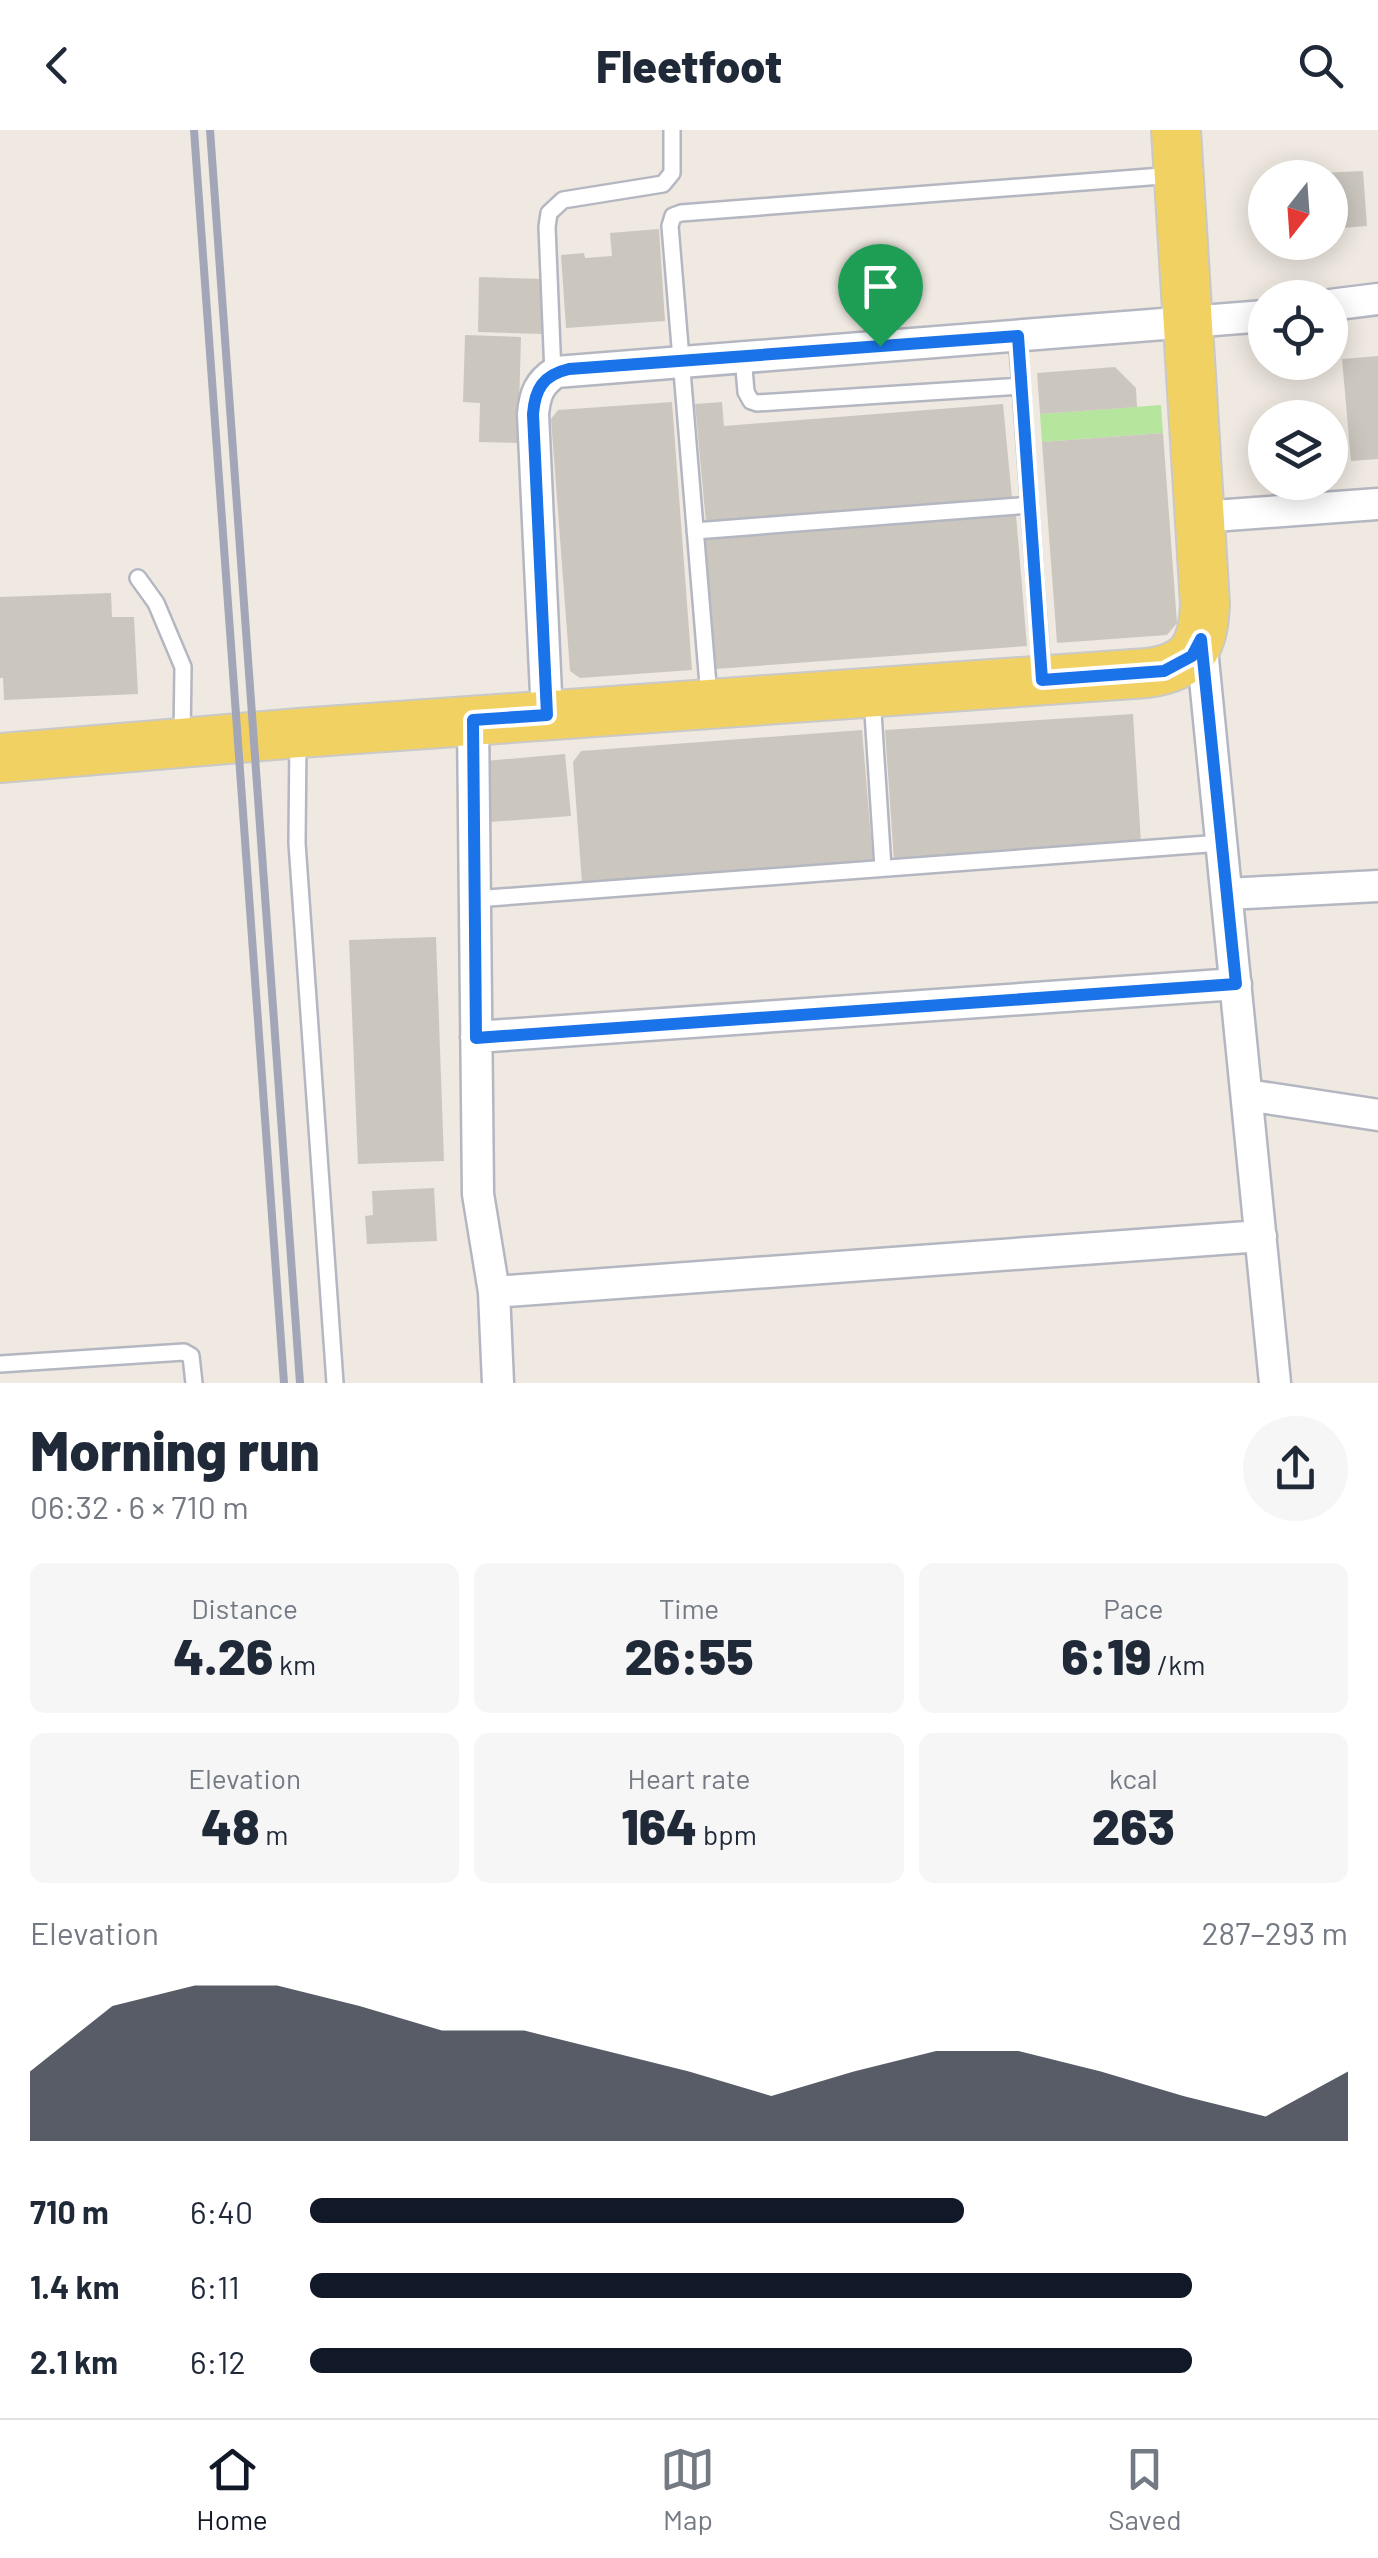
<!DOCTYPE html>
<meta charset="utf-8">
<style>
:root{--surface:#fff;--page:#f6f6f7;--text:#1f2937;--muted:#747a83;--line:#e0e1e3;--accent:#111827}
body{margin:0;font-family:Barlow,sans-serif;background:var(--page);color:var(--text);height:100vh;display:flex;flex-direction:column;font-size:38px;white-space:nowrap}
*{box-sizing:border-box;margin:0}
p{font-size:32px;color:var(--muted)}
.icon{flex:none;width:55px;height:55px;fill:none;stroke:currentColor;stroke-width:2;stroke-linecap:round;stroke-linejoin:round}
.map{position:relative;height:1253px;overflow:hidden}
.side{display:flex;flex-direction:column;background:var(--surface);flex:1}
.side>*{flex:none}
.needle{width:65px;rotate:197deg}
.tools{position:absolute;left:1248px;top:30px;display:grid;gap:20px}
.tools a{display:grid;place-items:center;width:100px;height:100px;border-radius:50%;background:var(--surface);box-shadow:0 5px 25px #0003;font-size:50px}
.pin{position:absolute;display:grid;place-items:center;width:85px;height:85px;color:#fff;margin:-102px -42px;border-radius:50% 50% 50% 0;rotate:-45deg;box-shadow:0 0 10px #0007}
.pin .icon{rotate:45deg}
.round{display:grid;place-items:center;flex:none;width:105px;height:105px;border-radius:52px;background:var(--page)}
.overview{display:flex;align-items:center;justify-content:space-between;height:170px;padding:0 30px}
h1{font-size:55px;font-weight:800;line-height:75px}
.metrics{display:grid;grid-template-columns:repeat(3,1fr);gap:15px;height:170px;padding:10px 30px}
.metrics div{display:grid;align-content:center;border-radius:15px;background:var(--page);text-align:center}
.metrics b{font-size:50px;font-weight:800}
.metrics small{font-size:28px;font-weight:400}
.metrics p{font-size:28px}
.chart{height:280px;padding:20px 30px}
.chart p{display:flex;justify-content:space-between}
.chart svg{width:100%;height:180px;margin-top:10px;fill:var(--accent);opacity:.7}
ul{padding:0 30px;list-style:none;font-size:32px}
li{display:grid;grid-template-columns:160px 120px 1fr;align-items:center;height:75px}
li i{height:25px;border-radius:12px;background:var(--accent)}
header{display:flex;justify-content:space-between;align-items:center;height:130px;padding:0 30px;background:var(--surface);font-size:45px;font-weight:800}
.tab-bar{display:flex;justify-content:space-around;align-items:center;height:140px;border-top:2px solid var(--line);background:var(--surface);font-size:28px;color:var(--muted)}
.tab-bar a{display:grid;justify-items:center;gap:5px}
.tab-bar .selected{color:var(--accent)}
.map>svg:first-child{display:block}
</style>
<header><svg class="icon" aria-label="back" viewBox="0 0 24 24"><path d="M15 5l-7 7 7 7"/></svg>Fleetfoot<svg class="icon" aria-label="search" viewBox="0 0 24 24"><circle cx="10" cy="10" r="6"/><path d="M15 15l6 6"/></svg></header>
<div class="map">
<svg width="1378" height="1253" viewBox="0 0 1378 1253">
<rect width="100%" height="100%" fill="#efe9e1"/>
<!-- grass -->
<path fill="#b6e59e" d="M1161,275l2,28 -121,9 -2,-28z"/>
<!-- building -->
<path fill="#cbc7bf" d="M1363,41l4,55 -37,3v-51h-30v-4z
M659,99l6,92 -99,7 -5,-73 23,-2 1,5 27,-2 -2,-23z
M479,147l66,2 -2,55 -65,-2z
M465,205l56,2 -3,106 -39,-1 1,-39 -17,-1z
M1378,226v103l-27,2 -9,-102z
M1115,237l21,21 1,19 -97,7 -3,-41z
M672,272l20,268 -112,8 -10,-7 -19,-252 7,-9z
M722,272l2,24 279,-22 9,94 -306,25 -11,-119z
M1163,303l14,190 -10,12 -110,8 -15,-201z
M1016,385l11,131 -312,23 -10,-130z
M111,463l1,24h22l4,77 -134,6 -1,-22h-3v-81z
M1133,584l8,129 -247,18 -9,-131z
M862,600l11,132 -291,21 -9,-121 8,-11z
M565,624l6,62 -81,6 -5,-61z
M436,807l8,224 -86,3 -9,-224z
M434,1058l3,53 -70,3 -2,-28 8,-1 -1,-24z"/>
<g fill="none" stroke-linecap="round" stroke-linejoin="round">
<defs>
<path id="service" d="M743,226l3,36 5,9 6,2 264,-17 -4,-50
M553,244l-6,-147 2,-14 14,-13 100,-16 9,-11v-43
M1021,256l21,290
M695,401l335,-26
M138,448l18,25 27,64 -1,72
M709,567l-39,-471 3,-10 8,-3 494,-38
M872,567l11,171
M298,608l-1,105 38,540
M475,769l746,-56
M0,1234l184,-12 7,4 3,27"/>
<path id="minor" d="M1330,175l48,-6
M1200,387l178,-13
M1201,509l74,744
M547,585l-14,-301c2,-20 6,-31 23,-42l709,-56
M473,590l5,474 16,98 4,91
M1227,764l151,-8
M476,907l760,-53
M1247,965l131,20
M494,1162l767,-56"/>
<path id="primary" d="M0,628l299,-25 848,-60c45,-6 56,-25 58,-69l-29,-474"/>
</defs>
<!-- service casing -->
<use href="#service" stroke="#b4b7c1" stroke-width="20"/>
<!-- minor casing -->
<use href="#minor" stroke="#b4b7c1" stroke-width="35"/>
<!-- primary casing -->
<use href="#primary" stroke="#c9c9c9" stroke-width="52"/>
<!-- service -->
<use href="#service" stroke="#fff" stroke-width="15"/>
<!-- minor -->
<use href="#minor" stroke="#fff" stroke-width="30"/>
<!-- primary -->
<use href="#primary" stroke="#f2d163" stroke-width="48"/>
<!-- rail -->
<path stroke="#a3a6b8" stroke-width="8" d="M194,0l90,1253
M210,0l90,1253"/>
</g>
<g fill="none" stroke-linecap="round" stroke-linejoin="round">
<defs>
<path id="route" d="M1018,206l24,344 122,-9 28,-15 9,-17 35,345 -760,54 -3,-318 74,-5 -14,-301c2,-25 10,-39 36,-45z"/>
</defs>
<!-- route casing -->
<use href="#route" stroke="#fff" stroke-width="20"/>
<!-- route -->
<use href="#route" stroke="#1a73e8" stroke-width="12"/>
</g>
</svg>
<div class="tools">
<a><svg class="needle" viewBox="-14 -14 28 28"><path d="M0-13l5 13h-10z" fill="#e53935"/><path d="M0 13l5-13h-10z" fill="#747a83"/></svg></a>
<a><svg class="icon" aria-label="locate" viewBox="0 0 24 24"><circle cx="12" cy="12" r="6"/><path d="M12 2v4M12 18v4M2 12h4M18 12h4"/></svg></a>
<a><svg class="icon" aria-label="layers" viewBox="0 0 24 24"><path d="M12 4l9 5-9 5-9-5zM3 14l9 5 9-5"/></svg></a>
</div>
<div class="pin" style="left:880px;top:216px;background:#1e9e55"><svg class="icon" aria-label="arrive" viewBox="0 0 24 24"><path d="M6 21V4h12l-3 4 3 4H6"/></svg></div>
</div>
<section class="side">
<div class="overview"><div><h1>Morning run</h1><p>06:32 · 6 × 710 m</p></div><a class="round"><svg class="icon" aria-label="share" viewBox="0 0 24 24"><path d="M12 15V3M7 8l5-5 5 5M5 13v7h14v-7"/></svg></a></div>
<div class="metrics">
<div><p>Distance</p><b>4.26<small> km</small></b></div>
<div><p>Time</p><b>26:55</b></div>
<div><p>Pace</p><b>6:19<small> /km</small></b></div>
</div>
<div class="metrics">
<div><p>Elevation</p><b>48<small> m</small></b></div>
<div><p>Heart rate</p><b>164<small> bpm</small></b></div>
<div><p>kcal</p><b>263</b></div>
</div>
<div class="chart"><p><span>Elevation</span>287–293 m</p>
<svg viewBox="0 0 160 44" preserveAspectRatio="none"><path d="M0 44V27L10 11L20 6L30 6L40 11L50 17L60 17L70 22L80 27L90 33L100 27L110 22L120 22L130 27L140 33L150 38L160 27V44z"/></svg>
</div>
<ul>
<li><b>710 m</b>6:40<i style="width:63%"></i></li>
<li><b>1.4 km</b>6:11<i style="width:85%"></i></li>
<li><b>2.1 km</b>6:12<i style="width:85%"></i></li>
</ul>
</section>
<nav class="tab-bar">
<a class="selected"><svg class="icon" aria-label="home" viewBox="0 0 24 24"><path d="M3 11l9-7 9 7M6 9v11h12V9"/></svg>Home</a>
<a><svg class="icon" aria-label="map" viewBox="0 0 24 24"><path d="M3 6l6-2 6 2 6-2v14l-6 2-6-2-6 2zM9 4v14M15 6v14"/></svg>Map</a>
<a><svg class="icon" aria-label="saved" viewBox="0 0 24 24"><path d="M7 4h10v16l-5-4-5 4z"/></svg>Saved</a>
</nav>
